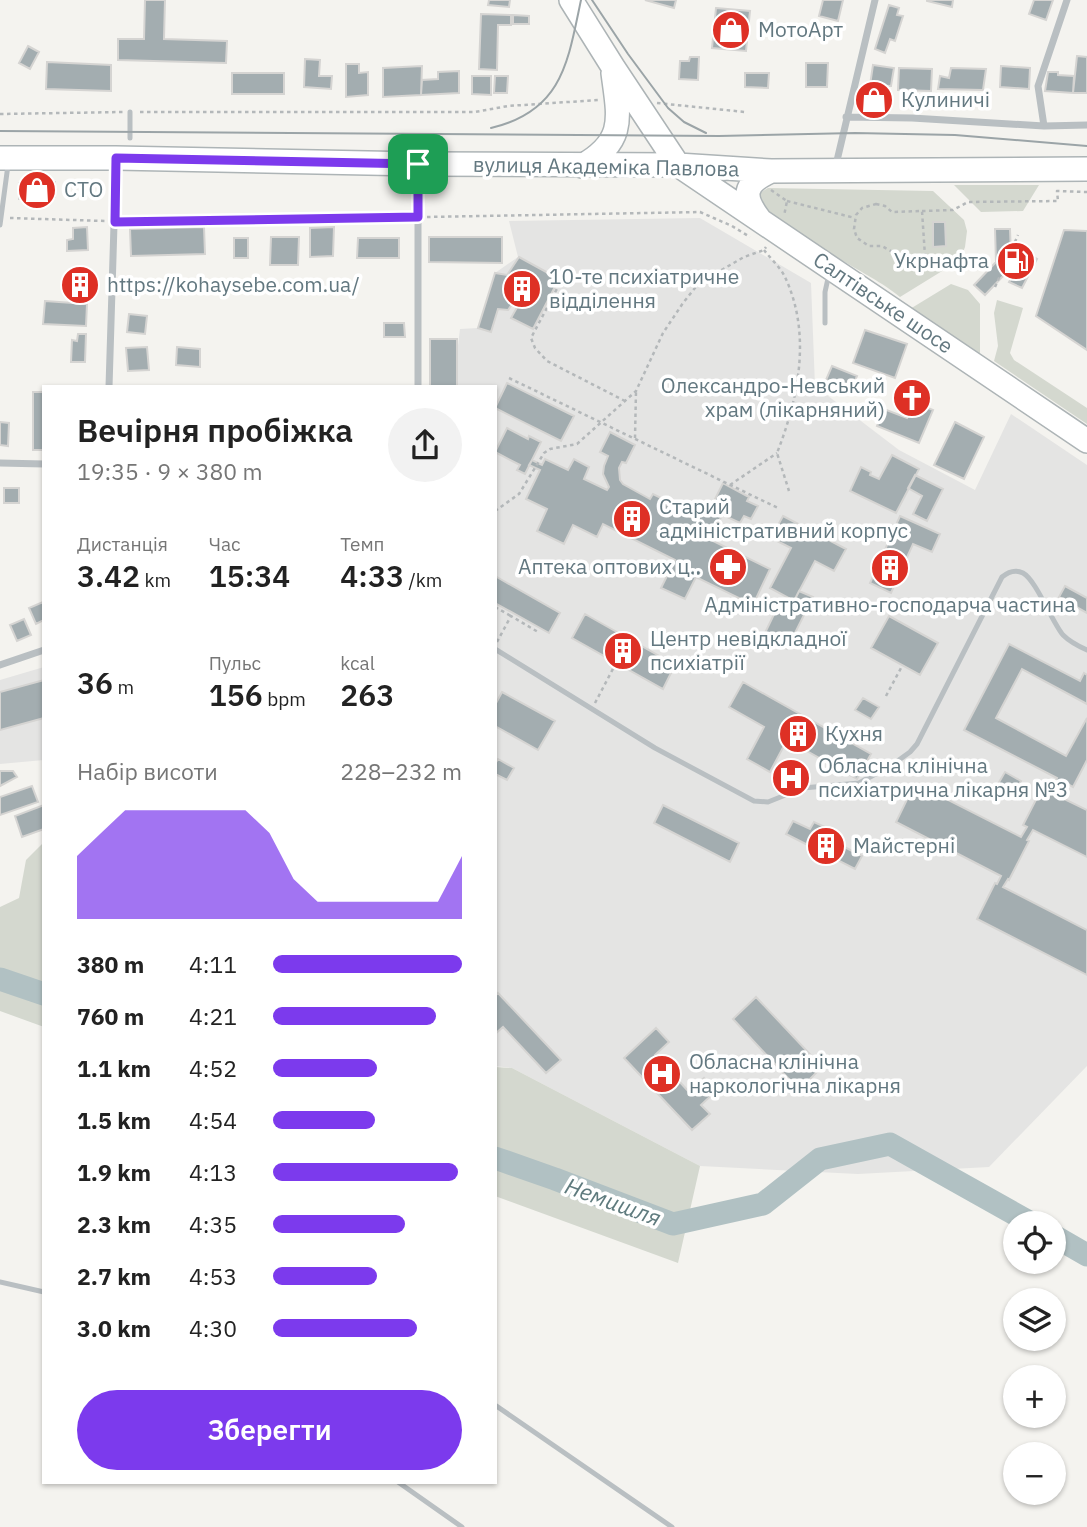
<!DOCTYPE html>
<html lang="uk">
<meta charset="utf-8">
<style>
:root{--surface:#fff;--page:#f2f2f2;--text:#222;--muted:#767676;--accent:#7c3aed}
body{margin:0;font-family:"IBM Plex Sans",sans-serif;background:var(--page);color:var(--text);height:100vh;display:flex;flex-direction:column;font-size:26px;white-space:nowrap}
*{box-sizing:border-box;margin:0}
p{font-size:23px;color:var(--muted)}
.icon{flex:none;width:38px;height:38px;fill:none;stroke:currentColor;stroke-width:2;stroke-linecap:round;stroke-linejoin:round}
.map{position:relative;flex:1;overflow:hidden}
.drawer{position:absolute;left:42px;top:385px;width:455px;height:1099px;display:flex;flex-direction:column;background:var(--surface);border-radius:0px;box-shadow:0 2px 5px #0004}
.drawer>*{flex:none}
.buttons{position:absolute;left:1003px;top:1211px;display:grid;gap:14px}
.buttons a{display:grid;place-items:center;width:63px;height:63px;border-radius:50%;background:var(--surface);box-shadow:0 2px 5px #0004;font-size:35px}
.pin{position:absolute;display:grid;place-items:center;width:60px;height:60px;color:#fff;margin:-30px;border-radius:14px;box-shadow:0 4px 10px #0006}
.round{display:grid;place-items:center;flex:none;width:74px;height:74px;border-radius:37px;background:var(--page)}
.summary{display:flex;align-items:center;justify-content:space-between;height:119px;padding:0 35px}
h1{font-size:32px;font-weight:600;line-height:52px}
.figures{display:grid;grid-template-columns:repeat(3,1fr);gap:10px;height:119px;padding:7px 35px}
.figures div{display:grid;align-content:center}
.figures b{font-size:30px;font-weight:600}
.figures small{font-size:19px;font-weight:400}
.figures p{font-size:19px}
.chart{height:196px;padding:14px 35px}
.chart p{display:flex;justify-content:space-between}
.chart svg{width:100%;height:126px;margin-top:7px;fill:var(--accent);opacity:.7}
.cta{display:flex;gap:14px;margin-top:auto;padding:14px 35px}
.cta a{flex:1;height:80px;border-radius:42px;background:var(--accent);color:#fff;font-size:28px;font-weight:600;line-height:80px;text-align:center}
ul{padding:0 35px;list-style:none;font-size:23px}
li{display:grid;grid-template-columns:112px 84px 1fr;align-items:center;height:52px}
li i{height:18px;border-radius:9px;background:var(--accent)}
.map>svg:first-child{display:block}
</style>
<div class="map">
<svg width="1087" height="1527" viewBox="0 0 1087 1527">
<rect width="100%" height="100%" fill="#f4f3ef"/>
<!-- built -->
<path fill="#e4e4e3" d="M700,218l111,65 4,103 84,64 76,40 36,-76 76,51v601l-98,101 -131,7 -158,-8 -188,-98 -17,-2v-679h-42l7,-58 18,-1 17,-55 23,-16 -9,-36z
M44,667v93l-44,4v-84z"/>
<!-- green -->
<path fill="#d4d8cf" d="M954,185h85l-16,26 -42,1z
M768,188l165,3 31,29 3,11 -2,16 -5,13 -60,37c-6,-5 -12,-9 -18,-13 -21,-14 -118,-64 -122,-84 -2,-7 3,-9 8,-12z
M951,284l17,6 12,14v52l-70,-47z
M997,300l26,8 -13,45 4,7 73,48v16l-93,-63 4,-15 -4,-33z
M44,842v185l-44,-16v-104l19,-9 7,-38z
M495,1067l17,1 188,98 -22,97 -183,-67z"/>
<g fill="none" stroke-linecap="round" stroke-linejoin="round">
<!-- river -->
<path stroke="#b1c1c3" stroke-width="23" d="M0,979l44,15
M495,1158l60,21 118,45 90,-20 57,-45 70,-15 141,79
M1054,1236l33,19"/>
</g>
<!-- building -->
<path fill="#a3adb0" stroke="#d5d4d2" stroke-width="2" d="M145,0h20l-1,39 63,2 -1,22 -108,-3v-21h26z
M489,0h21l-1,7 -21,-2z
M645,0h31l-2,8z
M823,0h20l-5,21 -19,-5z
M927,0h26l-1,7 -25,-6z
M1034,0h19l-7,20 -17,-6z
M889,5l10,3 -2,7 6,1 -8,25 -5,-2 -5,14 -10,-4z
M716,8l34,3 -4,40 -34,-3z
M481,14l30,1v10h-13l-1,45 -18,-1z
M513,15l16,1v8h-16z
M28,46l11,6 -9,17 -11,-6z
M1077,56l10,1v36h-14z
M690,57h9l-1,23 -19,-1 1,-18h9z
M305,59l15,1 -1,16h13l-1,13 -27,-2z
M47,62l64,3v26l-65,-2z
M806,63h22l-1,24h-21z
M346,64h13v9l9,-1v23l-22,2z
M873,65l21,3 -3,18 -21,-1z
M422,66l-1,29 -38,2v-29z
M1001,66l29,2 -1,21 -29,-2z
M899,68l33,1 -1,22 -33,-1z
M951,68l35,1 -3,21 -45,-1 2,-13 9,2z
M459,71v22l-38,2 1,-15 16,-1v-7z
M1048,72h10v3l16,1 -1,17 -28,-2z
M232,73h52v21h-52z
M745,73h24l-1,15 -23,-1z
M472,76h19v19l-19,-1z
M495,76h13l-1,17h-13z
M55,182v15l-36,2v-16z
M933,222h12l1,24 -13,1z
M87,227l1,23 -21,1v-11l6,-1v-11z
M204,227l1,27 -74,2 -1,-27z
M334,227l-1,29 -23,1v-29z
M995,229h15l1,27 7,4 5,-9 14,8 -15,29 -13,-6 3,-5 -7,-3 -20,21 -11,-10 22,-23z
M1064,230l23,1v119l-51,-34z
M271,237h28l-1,28h-28z
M429,237h73v26l-73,-1z
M234,238h14v20h-14z
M358,238h41v20h-42z
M519,257l40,22 -26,50 -22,-11 9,-16 -4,-3 -8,11 -10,-1 -7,23 -13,-4 17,-55 12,2z
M73,279h14v20h-19v-8h5z
M45,301l42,3 -1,22 -43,-2z
M129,314l18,2 -2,18 -18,-2z
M384,323h20l1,14h-21z
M865,330l42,14 -12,34 -42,-15z
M78,334h8l-1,28h-14l1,-22 5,1z
M430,339h27v48h-27z
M147,347l2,23 -21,1 -2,-23z
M177,347l23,2v18l-24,-2z
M832,366l25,10 -6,14 -25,-10z
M507,383l67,33 -13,25 -66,-33z
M33,392h11v58h-11z
M914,402l19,8 -14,33 -42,-17 7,-17 23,9z
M0,422l9,1 -1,23 -8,-1z
M955,422l29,15 -20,42 -30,-14z
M507,428l21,11 1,-3 12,6 -16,32 -8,-4 3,-5 -25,-13z
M610,432l25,13 -9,18 -4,-1 -3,6 1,12 3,4 27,15 3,-5 16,8 -2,3 23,12 7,1 15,-6 1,-3 -2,-2 12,-24 26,14 -2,4 11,5 -7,13 -7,-3 -4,7 -17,-8 -6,8 -14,7 -2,5 69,34 -17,36 -57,-28 -11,22 -24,-11 14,-28 -72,-36 -6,13 -24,-12 -9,19 -27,-13 10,-22 -21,-10 14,-29 -11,-5 3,-5 10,5 3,-6 23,11 6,-11 15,8 -5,12 23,11 2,-3 -6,-13 1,-8 4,-10 -8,-4z
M892,455l27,14 -23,44 -46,-22 11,-24 10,5 -1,3 9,4z
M915,475l28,14 -16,32 -14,-7 9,-18 -14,-8z
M4,488h15v15h-15z
M783,516l63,33 -12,22 -19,-10 -21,40 -24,-13 21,-40 -20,-10z
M900,516l40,18 -8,18 -19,-8 -22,49 -21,-10z
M495,576l65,37 -11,20 -54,-30z
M1065,586l22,12v15l-28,-16z
M799,591l14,6 -26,52 -24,-12 16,-33 5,3 4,-9 6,3z
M43,602l1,18 -8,4 -7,-16z
M585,614l90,51 -12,24 -91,-51z
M889,616l49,27 -18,32 -49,-27z
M24,619l7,16 -14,6 -7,-16z
M1009,644l71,37 4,-8 3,2v29l-65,-35 -26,49 70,38 21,-38v42l-14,27 -10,-6 -7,14 31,15v47l-54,-27 -6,10 2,1 -20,39 -1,-1 -5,8 84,43v45l-110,-56 18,-36 2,1 4,-8 -105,-54 19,-39 106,54 6,-10 -4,-2 19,-37 8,4 7,-14 -93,-48z
M44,680v38l-44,12v-38z
M743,682l128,72 -14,25 -70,-39 -17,32 -23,-13 17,-32 -35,-20z
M502,692l53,29 -17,29 -43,-24v-21z
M863,698l16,9 -8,12 -16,-9z
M498,759l16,9 -7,12 -12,-6v-10z
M0,771h13l4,6 -17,9z
M1005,772l16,9 -7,12 -16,-9z
M32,786l6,16 -38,13v-18z
M44,805v24l-22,8 -7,-21z
M663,805l76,38 -9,19 -76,-39z
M793,821l17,8 4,-7 13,6 -4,8 39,20 -7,13 -69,-35z
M498,993l63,67 -15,13 -43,-46 -8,7v-38z
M756,997l66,70 -23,23 -66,-71z
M656,1028l13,14 -14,13 34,37 15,-14 12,13 -15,14 9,9 -18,16 -68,-72z"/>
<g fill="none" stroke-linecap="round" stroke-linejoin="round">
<defs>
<path id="primary" d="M571,0l42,67 65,98 409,276
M0,158h116l302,6 260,1 93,6 316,-2
M582,166c44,-25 37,-48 31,-93
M760,220c-18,-24 -17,-36 11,-49"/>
</defs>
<!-- primary casing -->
<use href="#primary" stroke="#adb4b6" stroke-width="26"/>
<!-- path -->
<path stroke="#b4b8ba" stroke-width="2.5" stroke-dasharray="3.5 3.5" stroke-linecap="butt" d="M657,103l88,9
M140,112h335l33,-6 90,-6
M0,114l123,-2
M771,190l16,11 -3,15
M787,201l68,17
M876,204l9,2 7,6 30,-1 4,60 -44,-25h-13l-12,-8 -3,-9 2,-14 6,-7z
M922,211l31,-1 15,-8 90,-1 -1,-10 30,1
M427,217l273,-5 32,14 18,11
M10,218l95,3
M122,221l288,-4
M764,250c6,8 15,16 20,25 28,57 15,122 -7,178l12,38
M560,283l-29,55 4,10 12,13 78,40
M995,287l23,-52
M509,378l271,131
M635,438l1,-47
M730,485l47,-32
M495,511l24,-17 25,-41 6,-4 27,-5 59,-53 27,-58 20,-30 16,-20 45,-26 20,-7 2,-3
M495,607l16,9
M497,642l14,-26 27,16
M886,696l15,-28
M595,703l20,-38"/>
<!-- service -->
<path stroke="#b9bfc2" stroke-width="5" d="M130,138v-26
M0,225l8,-60
M825,323v-31l4,-18
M495,649l160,99 99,53 14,1 35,-14 56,-5 33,-18 18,-13 7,-8 85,-167c6,-5 13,-8 21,-4 13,7 29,49 40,62 7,7 15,11 24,15
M0,1282l44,10
M495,1405l177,122
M398,1482l64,45"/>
<!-- minor -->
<path stroke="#b9bfc2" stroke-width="7" d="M846,117l66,1 132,8 43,-1
M1044,126l-6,-40 29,-86
M835,169l40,-169
M109,387l7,-227
M418,387v-218
M0,463l44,1
M0,665l44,-15"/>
<!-- primary -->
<use href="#primary" stroke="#fff" stroke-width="23"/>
<!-- tram -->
<path stroke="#9ba4a7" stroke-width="2" d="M592,0l36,54 40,54 16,14 22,11
M491,128c72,-17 77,-67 90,-128
M0,131l719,5 136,-3 100,2 132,11"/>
</g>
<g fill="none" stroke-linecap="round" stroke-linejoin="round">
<defs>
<path id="route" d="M116,158l302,6v53l-303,5z"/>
</defs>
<!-- route casing -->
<use href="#route" stroke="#fff" stroke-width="14"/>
<!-- route -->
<use href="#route" stroke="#7c3aed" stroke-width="9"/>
</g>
<!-- icons -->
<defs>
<symbol id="shop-disc" viewBox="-11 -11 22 22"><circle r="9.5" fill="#de3025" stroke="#fff"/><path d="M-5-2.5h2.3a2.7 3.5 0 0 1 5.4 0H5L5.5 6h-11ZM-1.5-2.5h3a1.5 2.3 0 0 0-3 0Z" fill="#fff"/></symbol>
<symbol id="fuel-disc" viewBox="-11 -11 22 22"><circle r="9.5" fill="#de3025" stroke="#fff"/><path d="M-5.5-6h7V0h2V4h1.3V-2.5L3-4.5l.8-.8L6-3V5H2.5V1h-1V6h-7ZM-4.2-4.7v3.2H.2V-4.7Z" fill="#fff"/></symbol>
<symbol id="building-disc" viewBox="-11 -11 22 22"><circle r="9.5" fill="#de3025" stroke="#fff"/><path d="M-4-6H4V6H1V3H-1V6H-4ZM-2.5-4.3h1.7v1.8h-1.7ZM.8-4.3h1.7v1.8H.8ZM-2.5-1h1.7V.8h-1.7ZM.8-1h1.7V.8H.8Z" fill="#fff"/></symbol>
<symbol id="church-disc" viewBox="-11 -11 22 22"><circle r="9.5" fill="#de3025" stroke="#fff"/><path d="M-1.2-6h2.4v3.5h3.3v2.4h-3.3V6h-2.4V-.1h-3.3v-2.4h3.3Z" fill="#fff"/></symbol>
<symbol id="pharmacy-disc" viewBox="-11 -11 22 22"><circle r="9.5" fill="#de3025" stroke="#fff"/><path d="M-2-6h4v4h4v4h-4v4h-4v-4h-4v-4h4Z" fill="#fff"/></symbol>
<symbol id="hospital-disc" viewBox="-11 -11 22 22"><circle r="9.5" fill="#de3025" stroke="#fff"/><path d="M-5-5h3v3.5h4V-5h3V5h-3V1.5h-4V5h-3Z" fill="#fff"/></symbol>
</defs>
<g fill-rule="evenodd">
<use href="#shop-disc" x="709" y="8" width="44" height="44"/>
<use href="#shop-disc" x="852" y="78" width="44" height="44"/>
<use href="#shop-disc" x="15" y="168" width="44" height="44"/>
<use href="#fuel-disc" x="994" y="239" width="44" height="44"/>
<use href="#building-disc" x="58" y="263" width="44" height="44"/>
<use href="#building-disc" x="500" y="267" width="44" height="44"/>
<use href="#church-disc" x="890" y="376" width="44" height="44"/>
<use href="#building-disc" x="610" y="497" width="44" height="44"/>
<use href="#pharmacy-disc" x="706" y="545" width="44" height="44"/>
<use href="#building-disc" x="868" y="546" width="44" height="44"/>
<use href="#building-disc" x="601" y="629" width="44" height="44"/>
<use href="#building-disc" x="776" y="712" width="44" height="44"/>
<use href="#hospital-disc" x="769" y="756" width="44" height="44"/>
<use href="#building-disc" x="804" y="824" width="44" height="44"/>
<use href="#hospital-disc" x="640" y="1052" width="44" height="44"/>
</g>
<g text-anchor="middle" stroke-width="7" stroke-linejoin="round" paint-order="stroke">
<!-- poi labels -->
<g font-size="21" fill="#637880" stroke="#fff" text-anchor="start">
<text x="758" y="37">МотоАрт</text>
<text x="901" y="107">Кулиничі</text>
<text x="64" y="197">СТО</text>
<text x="989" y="268" text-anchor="end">Укрнафта</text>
<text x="549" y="284">10-те психіатричне<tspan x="549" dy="24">відділення</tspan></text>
<text x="107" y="292">https://kohaysebe.com.ua/</text>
<text x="885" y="393" text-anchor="end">Олександро-Невський<tspan x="885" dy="24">храм (лікарняний)</tspan></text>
<text x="659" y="514">Старий<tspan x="659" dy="24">адміністративний корпус</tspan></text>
<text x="701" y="574" text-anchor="end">Аптека оптових ц‥</text>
<text x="890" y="612" text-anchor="middle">Адміністративно-господарча частина</text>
<text x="650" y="646">Центр невідкладної<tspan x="650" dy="24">психіатрії</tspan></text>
<text x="825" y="741">Кухня</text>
<text x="818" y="773">Обласна клінічна<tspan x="818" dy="24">психіатрична лікарня №3</tspan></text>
<text x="853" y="853">Майстерні</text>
<text x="689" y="1069">Обласна клінічна<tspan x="689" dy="24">наркологічна лікарня</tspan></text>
</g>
<!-- street labels -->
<g font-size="21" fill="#637880" stroke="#fff">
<text transform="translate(606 167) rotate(1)" y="7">вулиця Академіка Павлова</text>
<text transform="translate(883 303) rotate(34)" y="7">Салтівське шосе</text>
</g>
<!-- water labels -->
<g font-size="23" font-style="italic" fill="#5f7b7e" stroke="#fff">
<text transform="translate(613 1202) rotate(20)" y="8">Немишля</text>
</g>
</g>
</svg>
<div class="buttons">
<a><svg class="icon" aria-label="locate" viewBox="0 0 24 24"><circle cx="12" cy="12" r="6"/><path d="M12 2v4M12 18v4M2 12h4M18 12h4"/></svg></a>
<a><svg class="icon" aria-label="layers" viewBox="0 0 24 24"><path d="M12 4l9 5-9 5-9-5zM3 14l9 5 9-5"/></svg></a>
<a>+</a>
<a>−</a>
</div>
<div class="pin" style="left:418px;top:164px;background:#1e9e55"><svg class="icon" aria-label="arrive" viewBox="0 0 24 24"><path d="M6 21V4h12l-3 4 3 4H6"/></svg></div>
<section class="drawer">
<div class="summary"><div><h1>Вечірня пробіжка</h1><p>19:35 · 9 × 380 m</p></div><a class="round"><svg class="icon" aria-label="share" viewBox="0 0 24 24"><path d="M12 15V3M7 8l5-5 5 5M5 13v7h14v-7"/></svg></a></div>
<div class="figures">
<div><p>Дистанція</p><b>3.42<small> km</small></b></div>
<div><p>Час</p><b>15:34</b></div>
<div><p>Темп</p><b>4:33<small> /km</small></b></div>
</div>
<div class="figures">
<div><b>36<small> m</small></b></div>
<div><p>Пульс</p><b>156<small> bpm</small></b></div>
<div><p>kcal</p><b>263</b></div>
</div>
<div class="chart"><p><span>Набір висоти</span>228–232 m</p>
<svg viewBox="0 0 160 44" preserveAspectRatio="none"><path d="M0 44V22L10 14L20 6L30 6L40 6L50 6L60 6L70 6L80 14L90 30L100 38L110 38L120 38L130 38L140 38L150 38L160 22V44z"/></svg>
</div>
<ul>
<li><b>380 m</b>4:11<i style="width:100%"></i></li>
<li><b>760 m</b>4:21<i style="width:86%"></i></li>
<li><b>1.1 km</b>4:52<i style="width:55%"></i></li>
<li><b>1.5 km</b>4:54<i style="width:54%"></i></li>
<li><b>1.9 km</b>4:13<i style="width:98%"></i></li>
<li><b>2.3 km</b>4:35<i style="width:70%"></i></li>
<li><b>2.7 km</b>4:53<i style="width:55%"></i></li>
<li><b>3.0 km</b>4:30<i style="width:76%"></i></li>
</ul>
<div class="cta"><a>Зберегти</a></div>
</section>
</div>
